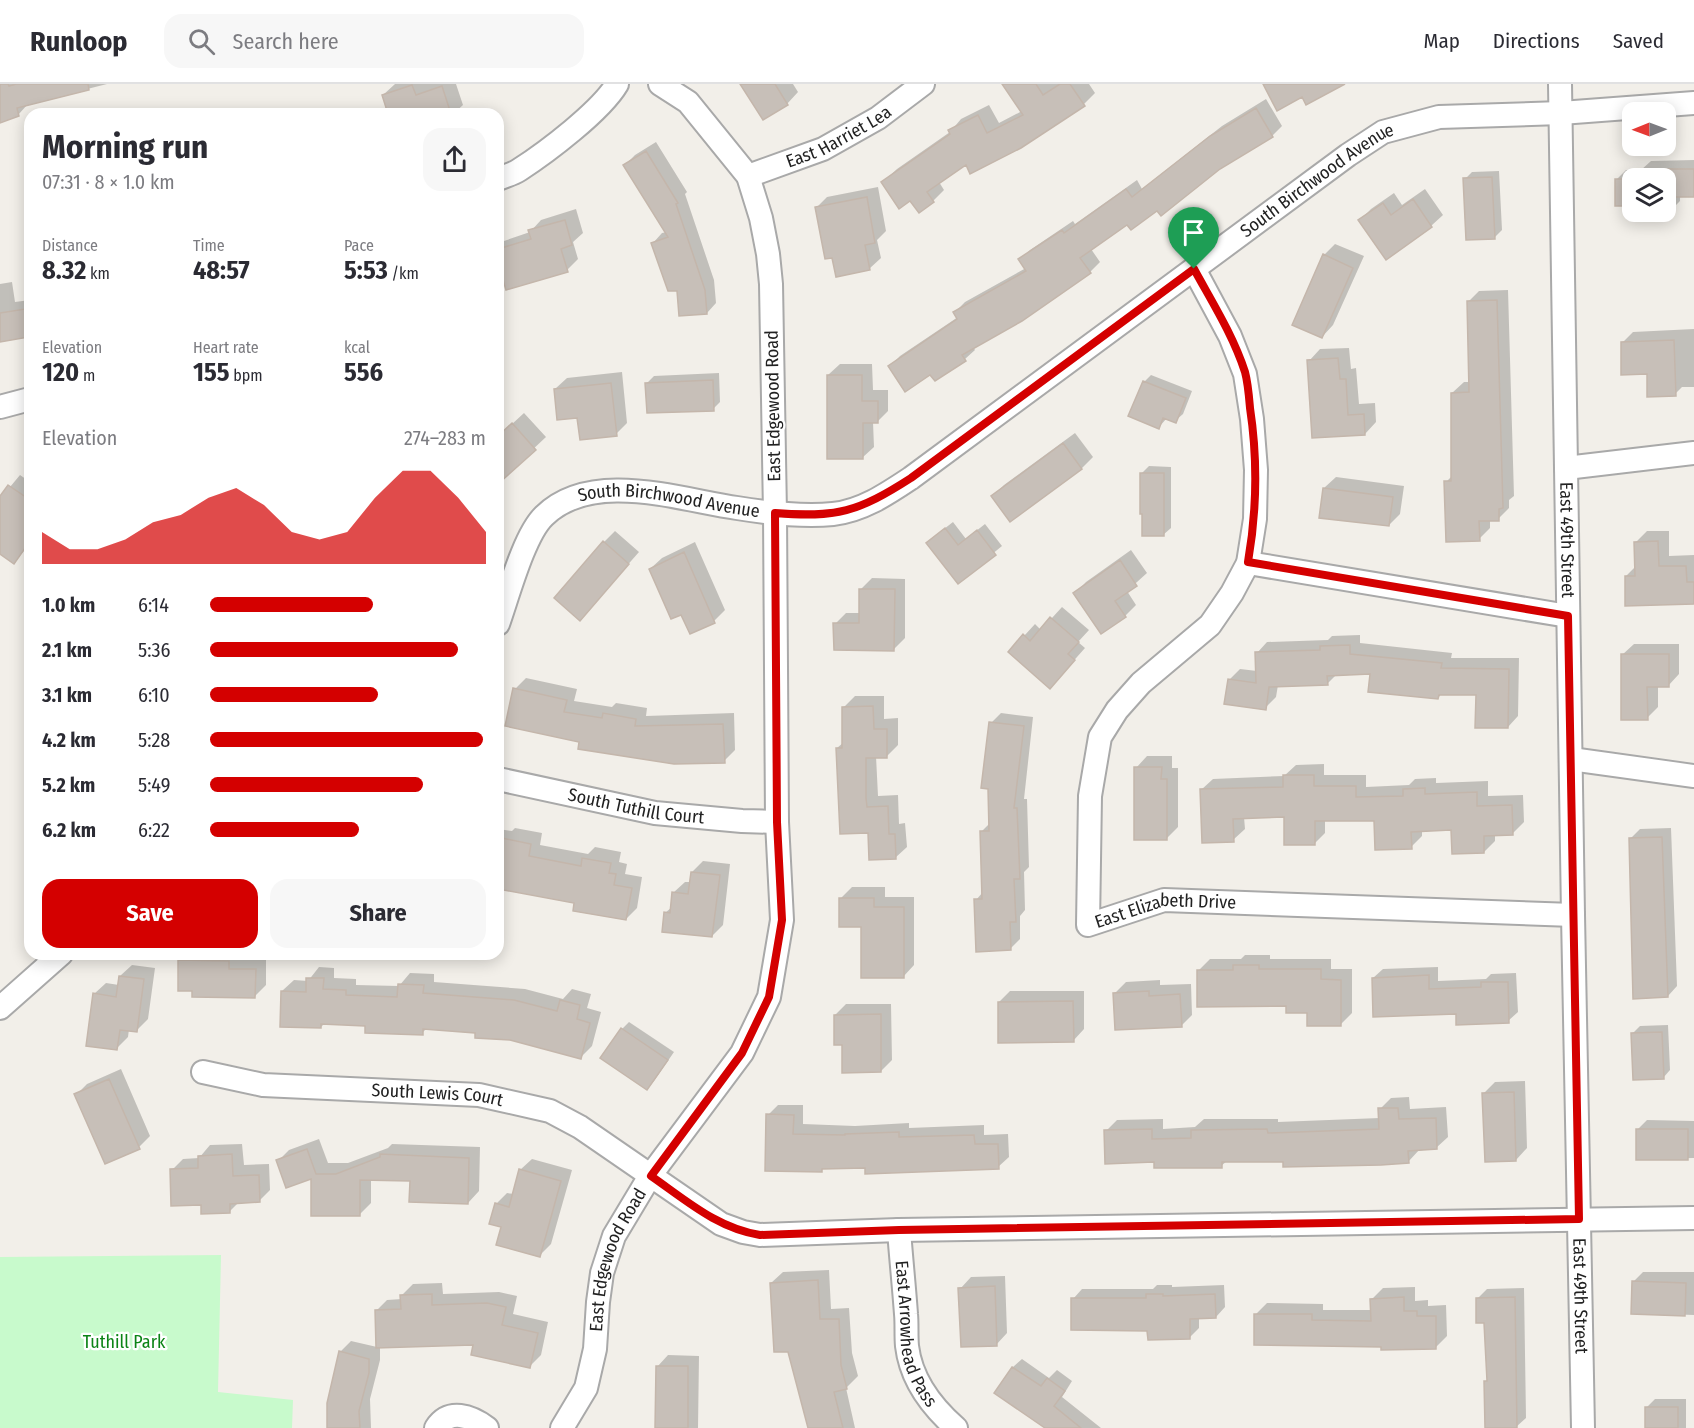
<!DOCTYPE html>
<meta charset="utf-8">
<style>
:root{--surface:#fff;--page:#f7f7f7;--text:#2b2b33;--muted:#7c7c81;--line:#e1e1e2;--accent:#d40000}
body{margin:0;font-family:"Fira Sans Condensed",sans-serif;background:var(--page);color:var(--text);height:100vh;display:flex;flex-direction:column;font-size:22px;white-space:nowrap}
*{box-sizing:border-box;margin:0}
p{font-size:20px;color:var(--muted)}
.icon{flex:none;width:33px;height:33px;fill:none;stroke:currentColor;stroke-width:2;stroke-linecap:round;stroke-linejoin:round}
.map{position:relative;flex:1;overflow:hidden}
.side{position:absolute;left:24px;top:24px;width:480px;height:852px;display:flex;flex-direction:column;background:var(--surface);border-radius:18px;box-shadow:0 3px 15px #0003}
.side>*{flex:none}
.needle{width:39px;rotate:269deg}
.buttons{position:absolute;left:1622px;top:18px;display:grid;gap:12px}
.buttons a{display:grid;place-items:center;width:54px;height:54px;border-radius:12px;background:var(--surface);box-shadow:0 3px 15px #0003;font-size:30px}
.pin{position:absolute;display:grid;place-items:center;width:51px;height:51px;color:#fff;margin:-62px -26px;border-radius:50% 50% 50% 0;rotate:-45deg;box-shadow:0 0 6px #0007}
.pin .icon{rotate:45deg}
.round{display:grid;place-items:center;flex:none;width:63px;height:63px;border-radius:18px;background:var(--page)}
.headline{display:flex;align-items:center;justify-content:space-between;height:102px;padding:0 18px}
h1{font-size:33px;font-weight:700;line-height:45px}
.metrics{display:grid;grid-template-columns:repeat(3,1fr);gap:9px;height:102px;padding:6px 18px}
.metrics div{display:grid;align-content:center}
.metrics b{font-size:26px;font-weight:700}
.metrics small{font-size:16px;font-weight:400}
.metrics p{font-size:16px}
.chart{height:168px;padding:12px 18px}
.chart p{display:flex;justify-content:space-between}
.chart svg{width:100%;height:108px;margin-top:6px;fill:var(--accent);opacity:.7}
.action{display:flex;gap:12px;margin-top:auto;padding:12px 18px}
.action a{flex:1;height:69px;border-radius:18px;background:var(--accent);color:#fff;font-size:24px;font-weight:700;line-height:69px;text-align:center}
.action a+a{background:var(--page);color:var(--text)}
ul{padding:0 18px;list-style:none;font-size:20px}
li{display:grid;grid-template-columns:96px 72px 1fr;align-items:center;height:45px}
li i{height:15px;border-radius:8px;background:var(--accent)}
header{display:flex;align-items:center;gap:36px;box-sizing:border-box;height:84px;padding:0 30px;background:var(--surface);border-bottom:2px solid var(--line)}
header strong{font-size:28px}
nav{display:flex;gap:33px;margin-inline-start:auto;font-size:21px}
.search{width:420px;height:54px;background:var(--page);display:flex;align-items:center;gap:15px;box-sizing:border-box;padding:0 21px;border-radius:18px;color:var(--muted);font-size:22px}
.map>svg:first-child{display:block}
</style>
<header>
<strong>Runloop</strong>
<div class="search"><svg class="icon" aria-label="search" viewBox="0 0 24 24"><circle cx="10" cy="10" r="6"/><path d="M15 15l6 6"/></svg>Search here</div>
<nav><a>Map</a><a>Directions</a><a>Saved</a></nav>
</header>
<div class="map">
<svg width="1694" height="1344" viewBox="0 0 1694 1344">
<rect width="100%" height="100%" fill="#f2efe9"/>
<!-- park -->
<path fill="#c8facc" d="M221,1171l-3,137 75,8 -1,28h-292v-171z"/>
<!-- shadow -->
<path fill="#0003" d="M0,0h107l-79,20 -10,11 -18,6z
M395,0h61l7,21 -10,9h-69l5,-2 -6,-17z
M742,0h51l5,8 -11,12z
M1011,0h78l6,9 -11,11 -118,59 -27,19 5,8 -11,11 -23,-2 -25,-19 12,-11 53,-37 11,-13 28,-14 10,18 23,-12z
M1266,15l16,27 -10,10 -115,73 -29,14 -37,26 9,13 -10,10 -117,75 2,3 -10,9 -34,14 -41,-7 10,-10 58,-39 -3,-5 10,-10 61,-34 -6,-8 10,-10 43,-29 2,3 62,-44 5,9 80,-63z
M656,58l31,50 -2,2 29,86 2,23 -9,10 -29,-24 -25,-46 9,-10 5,-1 -42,-67 10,-10z
M1694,76v35h-14v6l-9,9h-6v-32h-33v27l-15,-26 9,-9h15l10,-9z
M1499,87l3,59 -8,8 -29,-59 7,-7z
M878,103l8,44 -9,9 4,18 -12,11 -36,-13 -17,-48 11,-11z
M1425,105l18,26 -12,11 -45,32 -26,-38 11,-11 23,-16 8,12z
M576,125l7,24 -10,9 5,17 -11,11 -69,16v-43l32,-11 11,-12z
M1335,160l29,12 -31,69 -11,12 2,-82z
M12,198l3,20 15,-2v34l-30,7v-57z
M1508,206l6,206 -5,4v8l-11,11h-8v9l-11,11 -33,-57 7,-7 -1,-82 12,-11h6l-2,-80 11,-11z
M1694,245v58h-12l-7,7 -27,-21 -26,-30 11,-11z
M1349,264l2,21 5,-1 3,36 16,-1 1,19 -11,12 -51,3 -5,-76 11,-12z
M840,280h32l1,26h15v21l-11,11h-4l1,25 -12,11 -34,-83z
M622,288l5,51 -11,11 -37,-18 -24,-27 12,-11z
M719,289l1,29 -7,7 -66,-26 7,-7z
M1151,291l41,16 -9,23 -8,7 -8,-3 -8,9 -15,-45z
M524,329l22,24 -48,45v-45z
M1075,349l18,24 -11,11 -72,52 -17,-24 11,-11z
M1149,382l22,1v61l-8,7 -22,-61z
M20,391l10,7v62l-16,18 -14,-10v-53z
M1336,393l68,9 -4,28 -11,11 -65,-37z
M953,438l13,17 19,-15 17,22 -44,36 -23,-46z
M615,447l24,21 -59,67 24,-77z
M1647,447h22v25l25,-1v48l-68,-27 10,-10v-24z
M695,458l30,68 -11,11 -23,11 -9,-19 -32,-44 12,-11z
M1131,466l16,23 -20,18 9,14 -11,11 -50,-23 11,-11z
M872,494l33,1v59l-11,11 -59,-25 11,-11h14v-23z
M1062,523l27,23 -11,12 7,6 -24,27 -37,-39 11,-12 6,6z
M1360,551v8l92,10 -1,5h68l-1,58 -10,11 -31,-34h-35l-4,5 -66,-26 -35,2 -10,10 -49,1 -2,12 -11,11 -36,-28 11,-11 17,2v-18l10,-11 61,-2 4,-4z
M1634,560h45v30l-11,12 -10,-1v22l-11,11 -25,-63z
M526,594l51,11 -3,12 38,6 4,-4 31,5 -1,8 88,-3 1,37 -11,11 -143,-20 -66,-52z
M855,612h29v23l14,-1v27l-11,11h-11l2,40 20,-1 1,29 6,-1 2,24 -12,11 -25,-26 -33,-84 7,-6v-35z
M1001,629l32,4 -9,82h3l2,68 -5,5 1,38 -5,6v23l-10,10 -34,-49 7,-8 -2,-60 9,-9 1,-100z
M1147,672h25v12h6v59l-11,11 -31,-70z
M1324,680v11h42v12l43,-2 6,-6 21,-1v5l52,-2v15l35,-1 1,27 -11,11 -18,1v7l-11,11 -31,-24 -31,2v6l-11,11 -35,-28h-51v14l-11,11 -29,-29 -41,2 1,12 -12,11 -32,-50 12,-11 71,-3 12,-11z
M515,744l27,5 -2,12 48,9 7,-7 26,5 -2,10 8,2 -2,10 17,3 -5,31 -11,11 -50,-17 -78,-15v-58l14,2z
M1671,744l6,158 -9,10 -38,-157 10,-10z
M703,777l27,3 -7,61 -11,11 -47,-23 7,-6 1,-14 12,-11h6l1,-10z
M852,803h33v10h29v68l-11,12 -62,-79z
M186,870h54v4l26,1v26l-11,11 -61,-7 -15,-28z
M1245,871h25v4h61v10h21v44l-12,12 -141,-55 11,-11h31z
M132,881l23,3 -7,51 -11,11 -8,-1 -1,8 -11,11 -23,-54 12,-11 13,2 1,-9z
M319,883l15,1v10l22,1v6l43,1 11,-13 24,1v8l91,7 38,10 9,-10 19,5 -4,14 14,4 -9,34 -11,11 -105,-26 -48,-4 -6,6 -56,-9 -41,-1 -4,4 -39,-36 12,-11 14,1z
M1438,883v14l48,-2 5,-5 25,-1 2,39 -10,9 -51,-9 -84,-34 10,-9z
M1160,896v5l31,-1 1,31 -11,11 -66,-33 11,-11z
M1010,907h74v38l-11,12 -74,-39z
M846,920h45l1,56 -11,11 -37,-28 -9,-28z
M629,938l45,30 -20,29 -7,8 -25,-60z
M1668,941l2,45 -7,8 -31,-44 8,-8z
M121,985l29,67 -11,11 -63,-52 11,-11z
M1525,997l2,67 -11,12 -32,-67 11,-11z
M1409,1013l1,12 36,-2 2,30 -12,11 -16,1 -12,13 -181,-1 -6,5 -66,-5 -49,-30 11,-11 46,-1v10l32,-2 9,-8h74v3l102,-4v-9l11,-11z
M778,1021h25v19l52,2 54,-3v5l75,-3v10l24,-1 1,23 -11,10 -131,-1 -43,2 -3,2 -53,-55z
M1647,1036l47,1v37l-57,1v-29z
M319,1055l9,24h20l40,-15 4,-4 88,3 -1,44 -11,12 -56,-23 -41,-1v24l-11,11 -47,-37 -35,-16 11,-11z
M242,1060l2,21 25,-1 1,26 -11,11 -20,1 -9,9 -58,-41 11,-11 16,-1 11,-13z
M532,1075l40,11 -21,74 -11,11 -38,-29 -6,-22 11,-11 7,1 6,-24z
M829,1186l2,39 18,-1 3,45 6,23 -12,12 9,40h-46l-38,-145 12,-11z
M1643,1188h51v43l-61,-2v-31z
M1005,1192l2,57 -11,12 -36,-56 11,-12z
M442,1199l1,11 56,-2 18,4 -4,18 35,8 -7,33 -11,11 -55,-22 -95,3v13l-10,39 1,29h-42l11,-76 11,-11 26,6 -1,-36 11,-11 15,-1v-4l11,-11z
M1157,1201h15v2l52,-2 1,22 -9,10h-17v11l-9,9 -117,-38 9,-10h71z
M1415,1203v14l13,-1v6l18,-1 1,31 -11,11 -54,-2 -126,-31 11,-11 56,1v6h49v-11l11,-11z
M1524,1204l2,130 -10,9 -29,1 -2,-46 3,-3 -2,-57 -9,-23 10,-10z
M668,1271l31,1 -1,72h-42l1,-61z
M1022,1275l27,19 8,-8 15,11 -10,16 39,31h-54l-51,-36 17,-25z
M1655,1315h31v29h8h-48v-20z"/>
<!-- building -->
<path fill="#c7bfb8" stroke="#c4b6ab" stroke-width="1.5" d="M0,0h8l1,2 7,-2h72l1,6 -72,18 2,8 -19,7z
M740,0h35l13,21 -25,15z
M1002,0h34l7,11 17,-11h10l15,22 -64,42 -51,26 -4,-9 -39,27 7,10 -15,11 -9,-12 -11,8 -18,-27 69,-48 -2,-4 30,-15 9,18 36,-18z
M1263,0h82l-39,21 -4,-8 -25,14z
M412,1l4,10 26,-9 9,28h-63l-6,-19z
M1256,24l17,29 -53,32 -59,47 -4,-5 -26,19 -4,-5 -47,33 11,15 -69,48 -60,34 4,6 -31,20 -5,-6 -25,17 -17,-26 69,-47 -4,-7 73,-41 -8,-12 44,-29 2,3 62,-44 6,8 78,-61z
M646,67l32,52 -2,1 29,86 2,24 -28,2 -2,-25h-9l-17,-48 17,-6 -45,-72z
M1665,85h29v28h-29z
M1492,93l3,62 -29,1 -3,-62z
M1615,95h17v27h-17z
M867,113l8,46 -10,2 5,25 -34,7 -4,-19 -7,1 -10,-52z
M1413,115l19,28 -46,33 -28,-40 25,-17 8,12z
M565,136l7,25 -11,4 7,23 -62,18 -8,-27v-14l33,-10 -3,-9z
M1323,170l30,14 -31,70 -30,-13z
M1497,216l6,208 -4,1v12h-20l1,20 -34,1 -2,-61h7v-88l18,-1 -2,-91z
M25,225l4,28 -29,5v-29z
M1674,256l2,56 -29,1v-23l-26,1v-33z
M1338,274l2,21h6l2,36 16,-1 1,21 -53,3 -5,-78z
M827,291h35v26h16v22h-15v36h-36z
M713,296l1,31 -67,2 -2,-30z
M1143,297l43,17 -10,25 -13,-5 -4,11 -31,-13z
M611,299l6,53 -37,4 -3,-22 -20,2 -3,-31z
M512,339l24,27 -38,34v-48z
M1063,359l19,26 -72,53 -19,-26z
M1140,389h24v63h-22v-22h-2z
M8,401l22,15v41l-16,23 -14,-10v-58z
M1323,404l70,9 -4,29 -70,-8z
M945,444l13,17 19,-15 19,25 -38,29 -32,-41z
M603,457l26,23 -49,57 -26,-23z
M1658,457l1,25h27l1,16h7v22l-69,2v-30h10l-1,-34z
M684,468l31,71 -25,11 -9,-19 -10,4 -22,-50z
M1120,476l17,26 -22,15 11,16 -25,17 -28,-41z
M859,505h36l-1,62 -60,-1 -1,-27h26z
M1050,533l29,25 -11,12 7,6 -25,29 -42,-37 15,-18 7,7z
M1350,561v9l92,9 -1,5 68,1 -1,59h-33l1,-33h-37l-1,4 -70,-7 2,-18 -43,2 1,9 -59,2 -3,23 -42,-6 4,-25 28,4 -1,-31 65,-2v-4z
M1621,570h48v33h-22l1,33h-27z
M513,604l54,12 -3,12 38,6 1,-5 33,6 -1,7 88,-2 2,39 -51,1 -96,-15 1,-7 -74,-16z
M873,622l1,23h13v29h-21v40l1,9 21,-1 1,28h6l1,25 -27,1 -1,-27 -28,1 -4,-86h6v-41z
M989,638l35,4 -10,82h3l3,71h-6l2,43h-6l1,28 -35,2 -2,-53h8l-2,-68h9l-1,-42 -7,-1z
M1134,683h28l-1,12h6v61h-33z
M1283,691h31v11h42v11l47,-1v-7l22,-1v6l52,-2v14l35,-1 1,30 -29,1v17l-32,1 -1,-24 -40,2 1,17 -37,1 -1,-29h-59v24h-31v-28l-51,2 1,23 -32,1 -2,-54 83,-2z
M1662,753l6,160 -35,2 -4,-161z
M502,754l29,6 -2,12 52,10 1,-8 29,5 -2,10 7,1 -2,11 18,3 -6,32 -53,-9 1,-8 -76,-14v-28z
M691,788l29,3 -8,62 -50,-5 2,-20 6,1 2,-21 16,2z
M839,814h35v9h30v71h-43v-51h-22z
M178,876l51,1v8h27l-1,29 -63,-1v-6h-14z
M1233,881h26v4h62v10l20,1v46h-34v-13h-21v-7l-89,1v-37h36z
M1429,891v14l52,-2v-5h27l1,41 -53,2v-11l-83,3 -1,-39z
M119,892l25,3 -7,53 -17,-2 -3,20 -31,-4 7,-53 23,4z
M306,894h18l-1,11 23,1v5l51,2 1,-13 26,1 -1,8 91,7 43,11 3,-11 20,5 -3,14 13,4 -9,36 -71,-19 -35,-2v-5l-52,-4v6l-58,-2v-7l-44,-2v4l-41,-1 1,-36 25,1z
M1149,907v5l31,-2 2,33 -67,3 -2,-37z
M1073,917l1,41 -76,1v-41z
M881,930v58l-39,1v-28h-8v-30z
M621,944l47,32 -21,30 -47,-32z
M1662,948l2,47 -31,1 -2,-47z
M109,995l31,70 -35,15 -31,-70z
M1514,1008l2,69 -31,1 -3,-69z
M1378,1024h20l1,11 37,-1 1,31 -29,2 1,12 -28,2 -98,2v-5h-61v6h-68v-6l-49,2 -1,-34 48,-1v10l39,-1v-8l76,-1 1,4 111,-4z
M766,1030l28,1 -1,19 52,1v-1l54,-2v5l75,-2 1,9h23l1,25 -134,5v-6l-43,1v3l-57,-1z
M1636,1045h52v31h-52z
M307,1065l9,25h20l44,-17v-3l89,4 -1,46 -59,-2 1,-21 -50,-1v36h-49v-37l-25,9 -10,-28z
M232,1070l1,22 26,-1 1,27 -30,2v9l-29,1v-9l-30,1 -1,-37 28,-1v-12z
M519,1085l42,12 -21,76 -44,-12 5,-18 -12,-3 6,-21 14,4z
M818,1196l2,39h19l2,46 6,24 -13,3 9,36h-35l-20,-76h-14l-4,-69z
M1632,1197l54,2 -1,33 -54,-2z
M995,1202l2,60 -36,1 -3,-59z
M432,1210v11l55,-2 19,4 -4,18 36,8 -8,35 -59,-13 2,-10 -97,3 -1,-38 26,-1 -1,-14z
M1146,1210h17v2l52,-2 1,24 -26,1v20l-42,1 -1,-9 -76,-1v-32h75z
M1404,1213v14h13v5h19v33l-55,1v-3l-127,-2v-31h58v6l59,1 -1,-22z
M1515,1213l2,131h-32l-1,-47h3l-3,-58h-8v-25z
M339,1267l30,8v14l-10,38 1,17h-33v-25z
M656,1282h32v62h-33z
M1012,1283l29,19 6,-8 18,13 -11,15 27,22h-36l-51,-35z
M1645,1323h33v21h-33z"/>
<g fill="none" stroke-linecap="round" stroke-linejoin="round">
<defs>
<g id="minor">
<path id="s1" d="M1560,0l13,831 10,513"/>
<path id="s2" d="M748,92l75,-27 55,-31 45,-34"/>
<path d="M498,95c7,-3 15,-5 21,-9 28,-18 82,-59 98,-86"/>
<path id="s3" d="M1194,185l36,67 15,38 7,45 4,51 -1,49 -7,44 -16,30 -22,32 -69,58 -24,27 -17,27 -10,59 -2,129 76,-25 409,15"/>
<path d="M0,323l30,-8"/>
<path d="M1566,384l128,-15"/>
<path d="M1248,479l320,53"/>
<path id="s4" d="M498,540c10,-28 26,-89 46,-108 48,-47 136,-16 193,-8 31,5 64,9 96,6 29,-3 54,-20 78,-36l437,-323 35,-23 56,-15 122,-4 133,-10"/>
<path d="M1571,675l123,17"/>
<path id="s5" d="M498,695l157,34 87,8 35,1"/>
<path d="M0,924l61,-54"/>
<path id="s6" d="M203,988l60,13 216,10 71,16 30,16 141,97 22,8 17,3 139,-5 795,-12"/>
<path id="s7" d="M899,1146c2,28 5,56 7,84 1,10 0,21 1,32 4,34 25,61 49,82"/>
<path d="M436,1344c13,-20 35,-12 51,0"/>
<path id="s8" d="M562,1344l24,-40 9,-39 3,-47 4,-29 12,-37 36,-60 92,-123 27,-56 13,-77 -5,-98 -2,-309 -4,-229 -3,-30 -7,-36 -13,-42 -60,-74 -28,-18"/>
</g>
</defs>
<!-- minor casing -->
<use href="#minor" stroke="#a9a9a9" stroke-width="26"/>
<!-- minor -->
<use href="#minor" stroke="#fff" stroke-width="22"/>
</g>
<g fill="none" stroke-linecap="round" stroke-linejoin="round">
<defs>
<path id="route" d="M1194,185c18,33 39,66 51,103 3,11 4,24 5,36 8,53 7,102 -2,154l320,54 11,603 -680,11 -139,5c-43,-7 -73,-34 -109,-59l91,-123 27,-56 13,-77 -5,-98 -2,-309c62,5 83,-1 136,-35z"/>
</defs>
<!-- route casing -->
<use href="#route" stroke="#fff" stroke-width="12"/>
<!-- route -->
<use href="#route" stroke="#d40000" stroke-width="8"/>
</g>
<g text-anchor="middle" stroke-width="4.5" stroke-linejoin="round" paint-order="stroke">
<!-- street labels -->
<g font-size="18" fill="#222" stroke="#fff">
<text dy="6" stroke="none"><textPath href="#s2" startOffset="99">East Harriet Lea</textPath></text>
<text dy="6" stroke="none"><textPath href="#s4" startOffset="1006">South Birchwood Avenue</textPath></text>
<text transform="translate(773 322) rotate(-91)" y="6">East Edgewood Road</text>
<text dy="6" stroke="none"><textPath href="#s4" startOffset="250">South Birchwood Avenue</textPath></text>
<text dy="6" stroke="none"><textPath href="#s1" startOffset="456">East 49th Street</textPath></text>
<text dy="6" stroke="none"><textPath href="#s5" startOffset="141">South Tuthill Court</textPath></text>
<text dy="6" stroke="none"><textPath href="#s3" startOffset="807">East Elizabeth Drive</textPath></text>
<text dy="6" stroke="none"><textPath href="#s6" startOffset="236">South Lewis Court</textPath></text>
<text dy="6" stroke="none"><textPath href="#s8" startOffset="180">East Edgewood Road</textPath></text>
<text dy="6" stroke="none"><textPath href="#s1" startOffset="1212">East 49th Street</textPath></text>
<text dy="6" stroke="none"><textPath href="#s7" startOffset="106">East Arrowhead Pass</textPath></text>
</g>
<!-- park labels -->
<g font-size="18" fill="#0c8416" stroke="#fff">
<text x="124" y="1264">Tuthill Park</text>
</g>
</g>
</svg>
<div class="buttons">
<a><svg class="needle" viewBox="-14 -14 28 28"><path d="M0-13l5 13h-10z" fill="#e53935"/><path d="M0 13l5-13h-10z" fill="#7c7c81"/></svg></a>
<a><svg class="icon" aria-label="layers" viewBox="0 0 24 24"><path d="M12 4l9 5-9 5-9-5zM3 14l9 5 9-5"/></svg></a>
</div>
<div class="pin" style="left:1194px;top:185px;background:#1e9e55"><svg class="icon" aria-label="arrive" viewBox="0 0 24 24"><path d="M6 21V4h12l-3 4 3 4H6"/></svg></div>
<section class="side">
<div class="headline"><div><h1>Morning run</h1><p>07:31 · 8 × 1.0 km</p></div><a class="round"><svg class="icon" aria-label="share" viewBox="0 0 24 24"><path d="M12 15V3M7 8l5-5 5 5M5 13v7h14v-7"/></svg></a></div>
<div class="metrics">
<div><p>Distance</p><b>8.32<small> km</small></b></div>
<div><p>Time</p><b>48:57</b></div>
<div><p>Pace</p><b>5:53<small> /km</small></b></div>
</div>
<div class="metrics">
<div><p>Elevation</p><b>120<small> m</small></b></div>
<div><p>Heart rate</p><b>155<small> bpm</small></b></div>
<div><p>kcal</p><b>556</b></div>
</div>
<div class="chart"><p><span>Elevation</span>274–283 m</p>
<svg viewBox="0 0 160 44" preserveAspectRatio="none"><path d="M0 44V31L10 38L20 38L30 34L40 27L50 24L60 17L70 13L80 20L90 31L100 34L110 31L120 17L130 6L140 6L150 17L160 31V44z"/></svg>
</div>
<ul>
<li><b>1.0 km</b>6:14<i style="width:59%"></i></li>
<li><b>2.1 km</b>5:36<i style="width:90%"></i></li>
<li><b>3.1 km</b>6:10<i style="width:61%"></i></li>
<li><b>4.2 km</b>5:28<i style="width:99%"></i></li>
<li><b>5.2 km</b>5:49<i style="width:77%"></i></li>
<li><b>6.2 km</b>6:22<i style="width:54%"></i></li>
</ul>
<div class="action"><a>Save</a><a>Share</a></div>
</section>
</div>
